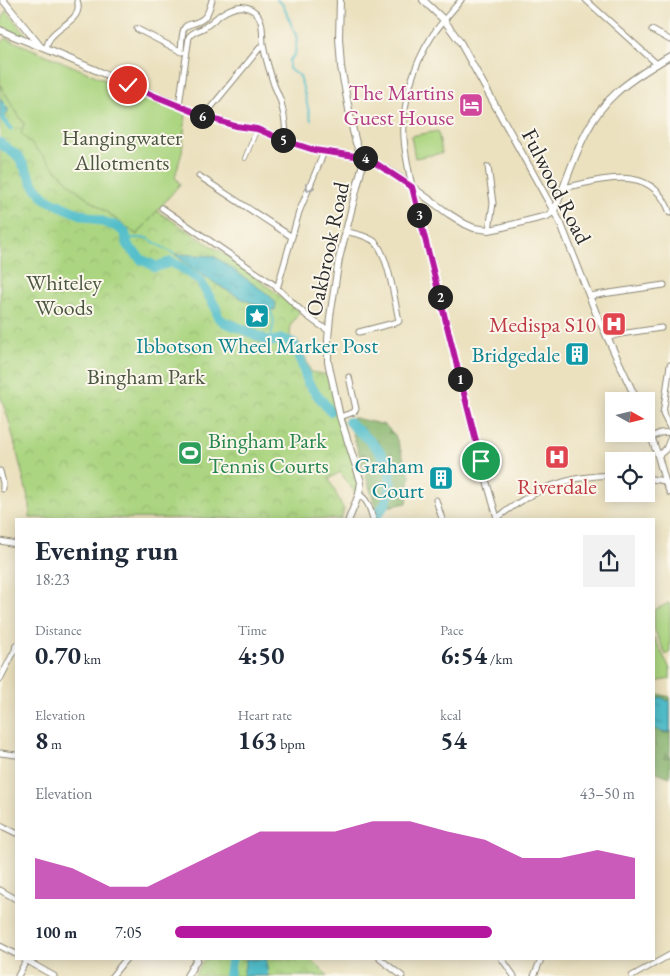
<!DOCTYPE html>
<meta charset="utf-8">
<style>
:root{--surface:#fff;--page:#f2f2f3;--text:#1f2937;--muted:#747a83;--accent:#b5179e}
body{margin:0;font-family:"EB Garamond",serif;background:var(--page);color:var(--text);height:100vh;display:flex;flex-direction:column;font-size:19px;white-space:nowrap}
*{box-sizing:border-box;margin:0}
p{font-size:16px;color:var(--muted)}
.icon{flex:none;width:28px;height:28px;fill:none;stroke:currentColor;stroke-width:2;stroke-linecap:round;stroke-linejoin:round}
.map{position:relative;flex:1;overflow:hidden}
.details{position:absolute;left:15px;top:518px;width:640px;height:442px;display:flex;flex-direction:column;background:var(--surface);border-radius:0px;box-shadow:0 2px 12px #0003}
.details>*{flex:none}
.needle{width:32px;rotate:98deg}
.controls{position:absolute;left:605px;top:392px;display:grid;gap:10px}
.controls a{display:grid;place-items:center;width:50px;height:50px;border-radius:0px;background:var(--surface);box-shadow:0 2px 12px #0003;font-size:25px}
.pin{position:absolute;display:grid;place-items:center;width:42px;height:42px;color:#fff;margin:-21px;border:2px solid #fff;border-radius:50%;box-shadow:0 1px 5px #0007}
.km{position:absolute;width:25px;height:25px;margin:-12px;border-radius:50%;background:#222;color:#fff;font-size:14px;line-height:25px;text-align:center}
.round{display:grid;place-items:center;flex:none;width:52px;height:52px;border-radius:0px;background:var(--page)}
.head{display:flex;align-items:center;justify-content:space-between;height:85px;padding:0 20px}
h1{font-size:28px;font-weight:700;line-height:38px}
.figures{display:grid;grid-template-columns:repeat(3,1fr);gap:8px;height:85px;padding:5px 20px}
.figures div{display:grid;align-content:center}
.figures b{font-size:25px;font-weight:700}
.figures small{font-size:14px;font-weight:400}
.figures p{font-size:14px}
.chart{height:140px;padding:10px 20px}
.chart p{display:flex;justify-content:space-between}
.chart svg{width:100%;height:90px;margin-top:5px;fill:var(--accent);opacity:.7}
ul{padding:0 20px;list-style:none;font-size:16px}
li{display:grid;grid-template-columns:80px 60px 1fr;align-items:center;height:38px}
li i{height:12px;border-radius:6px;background:var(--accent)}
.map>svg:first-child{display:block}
</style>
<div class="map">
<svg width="670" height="976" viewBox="0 0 670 976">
<defs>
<pattern id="forest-firs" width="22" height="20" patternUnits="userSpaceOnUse" patternTransform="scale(1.25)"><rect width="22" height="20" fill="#89b66f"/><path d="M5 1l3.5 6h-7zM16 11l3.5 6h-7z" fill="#70945b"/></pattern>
<pattern id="park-crowns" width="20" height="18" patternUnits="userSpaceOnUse" patternTransform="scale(1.25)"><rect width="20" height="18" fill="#acd581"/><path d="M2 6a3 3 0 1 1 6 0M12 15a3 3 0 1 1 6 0" fill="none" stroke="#94b770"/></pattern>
<pattern id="water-ripples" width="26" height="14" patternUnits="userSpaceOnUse" patternTransform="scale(1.25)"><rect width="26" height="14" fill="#51beca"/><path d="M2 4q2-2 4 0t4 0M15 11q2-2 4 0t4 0" fill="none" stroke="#439ba4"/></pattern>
</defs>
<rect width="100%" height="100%" fill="#fbf7ec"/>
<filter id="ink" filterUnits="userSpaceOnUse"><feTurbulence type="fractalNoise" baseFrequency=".02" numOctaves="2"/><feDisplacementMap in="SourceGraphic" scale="10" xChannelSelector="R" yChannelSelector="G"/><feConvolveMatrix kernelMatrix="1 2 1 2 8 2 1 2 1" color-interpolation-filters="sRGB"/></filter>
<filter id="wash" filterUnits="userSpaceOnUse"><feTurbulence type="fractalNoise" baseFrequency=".0096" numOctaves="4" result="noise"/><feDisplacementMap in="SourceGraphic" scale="20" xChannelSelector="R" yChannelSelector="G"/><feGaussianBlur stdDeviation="1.12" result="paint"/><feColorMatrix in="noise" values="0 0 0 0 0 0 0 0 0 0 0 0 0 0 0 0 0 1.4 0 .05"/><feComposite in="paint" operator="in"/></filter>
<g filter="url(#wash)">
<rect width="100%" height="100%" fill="#ebe1bf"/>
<!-- green -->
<path fill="#acd581" stroke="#6c8056" d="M6,10l24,30 -30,-14z
M6,38l180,76 -4,38 -7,25 5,7 -43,51 -63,-47 -54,-55 4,-9 -24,-39v-41z
M438,131l4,22 -27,5 -4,-22z
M669,603l1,2v47l-4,3 -12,-26v-19z
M654,637l16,32v10l-16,3z"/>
<!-- forest -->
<path fill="url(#forest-firs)" stroke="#5a704d" d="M348,418h7l30,7 10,10 15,40 -3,28 -20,4 -8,11z
M654,693l16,4v80l-16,-6z"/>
<!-- park -->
<path fill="url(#park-crowns)" stroke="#6c8056" d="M0,85l24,39 -3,9 53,55 63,47 20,-24 81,52 62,49 -9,12 -1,12 10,8 11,28 17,3 33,113 -4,7 -17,-23 -11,7 15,31 -3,9h-21l-5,-2 -1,2 -284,-1v-13l-21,-84 -9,-26z
M204,959h107l17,17h-134z"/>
<!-- water -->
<path fill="url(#water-ripples)" stroke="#3e747a" d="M0,98l8,11v3l-6,8 -2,-3z
M174,254l40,2 55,39 7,8 -1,7c-30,-4 -77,-37 -101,-56z
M661,697l9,5v30h-9l-7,-4c0,-10 -4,-26 7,-31z
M246,959h20l2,17h-25z"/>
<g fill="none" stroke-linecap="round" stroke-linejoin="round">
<!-- stream -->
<path stroke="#51beca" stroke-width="2" d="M277,0l6,5 14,33 -2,16 -6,7v8l11,7 11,44
M127,238h20l27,16
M270,309l4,12 -4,21"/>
<!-- canal -->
<path stroke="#51beca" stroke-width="5.5" d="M3,119l7,9"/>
<!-- river -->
<path stroke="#51beca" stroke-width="10" d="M0,143l19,14 15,28 12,14 26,12 46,16 7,6 3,13 14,14 9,4 4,3 16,-5 10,5 19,14 16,27 2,9 6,5 28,11 18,9 12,-3 11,4 4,6 11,34 22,28
M349,422c10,10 23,19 31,30 16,19 13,46 -3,63
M229,976l2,-15 1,-2"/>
</g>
</g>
<g filter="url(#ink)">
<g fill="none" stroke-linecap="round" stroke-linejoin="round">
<defs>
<path id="pedestrian" d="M245,158l12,-29"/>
<path id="minor" d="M461,0c-10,12 -20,23 -29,36 -19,30 -30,66 -28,102 1,17 5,33 8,49l66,264 19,67
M586,0l71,64
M137,29l45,23
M652,30l18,10
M46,49c1,-4 2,-8 5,-12 9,-12 33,-18 26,-37
M181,51c1,-7 0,-19 4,-24 3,-3 8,-3 12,-5 10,-3 12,-12 15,-22
M179,105l10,-68c4,-6 10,-6 16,-10 5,-3 10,-8 15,-12 10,-7 24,-13 35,-3 9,8 7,21 8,32 2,14 7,28 11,41 3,7 7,14 8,22 3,11 4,23 4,34
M204,116l59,-72
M488,167l5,36 -4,27
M199,176l93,61
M563,188c40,-8 89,-26 107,25
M162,208l111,76 34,32 11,8 10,6
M345,231c10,3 22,4 30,11 13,12 20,60 24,79l-1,1 -39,10
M277,289l22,-77 25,-60
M589,296l75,-11
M607,338l13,-4 41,-6
M670,365l-7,49 7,14
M340,417l14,-5 2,-3 -7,-32
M652,437l8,-4 10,-1
M658,456l8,-7 4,-10
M0,471l3,12v6
M646,478l19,3
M359,494c9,6 11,15 14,25
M436,500l6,19
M496,519c37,-30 69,-43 118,-44
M0,541l16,3
M0,679l15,-29 1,-5
M0,753l16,2
M0,825l16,8
M0,890l16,9
M0,946l16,8
M24,959l30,17
M380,959l22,17
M502,959l12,17
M18,976l9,-17
M112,976l14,-17
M534,976l7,-17
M632,976l38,-21"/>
<path id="tertiary" d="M3,0l37,46
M340,0l-1,38 2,29 12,64 3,12 6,14 1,6 -24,96 -9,58 -2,22v23l5,22 7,33 21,65 -2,12 -10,25
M423,0l21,20 16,22 101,182 35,89 41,88
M0,30l11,5 35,14 158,67 31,10 22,3 29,12 28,9 48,7 15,7 20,12 52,38 16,10 9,4 15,2 10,-2 48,-12 7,-5c18,-41 27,-87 62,-118 16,-15 36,-26 54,-37
M646,422l12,34 7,25 5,11
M187,976l10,-17"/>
</defs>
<!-- pedestrian casing -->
<use href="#pedestrian" stroke="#8b8675" stroke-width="5.5"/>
<!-- minor casing -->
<use href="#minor" stroke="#8b8675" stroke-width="7"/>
<!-- tertiary casing -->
<use href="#tertiary" stroke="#8b8675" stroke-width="8"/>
<!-- pedestrian -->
<use href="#pedestrian" stroke="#fff" stroke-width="4"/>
<!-- minor -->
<use href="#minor" stroke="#fff" stroke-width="5"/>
<!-- tertiary -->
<use href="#tertiary" stroke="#fff" stroke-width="6"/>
</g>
<!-- one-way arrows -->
<defs><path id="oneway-chevron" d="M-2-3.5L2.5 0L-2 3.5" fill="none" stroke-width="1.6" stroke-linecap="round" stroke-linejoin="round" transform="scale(1.25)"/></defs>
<use stroke="#a0a0a0" href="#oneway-chevron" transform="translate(309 188) rotate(113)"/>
</g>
<g fill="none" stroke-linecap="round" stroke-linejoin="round" filter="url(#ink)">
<defs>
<path id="route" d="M128,85l76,31 31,10 22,3 29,12 28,9 48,7 15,7 35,23 69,274"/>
</defs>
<!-- route casing -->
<use href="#route" stroke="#fff" stroke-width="10"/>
<!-- route -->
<use href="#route" stroke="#b5179e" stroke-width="6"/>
</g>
<!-- icons -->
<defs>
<symbol id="hotel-square" viewBox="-11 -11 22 22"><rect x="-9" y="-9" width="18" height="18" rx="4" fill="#d1479c" stroke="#fbf7ec"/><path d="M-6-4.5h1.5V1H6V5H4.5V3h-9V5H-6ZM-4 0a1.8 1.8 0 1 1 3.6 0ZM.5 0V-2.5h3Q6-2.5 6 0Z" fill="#fff"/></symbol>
<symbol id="sight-square" viewBox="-11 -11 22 22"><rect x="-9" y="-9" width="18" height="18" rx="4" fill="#0f9aa8" stroke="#fbf7ec"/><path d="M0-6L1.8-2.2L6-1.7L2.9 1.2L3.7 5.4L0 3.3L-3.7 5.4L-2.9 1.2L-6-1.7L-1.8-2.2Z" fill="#fff"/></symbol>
<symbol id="hospital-square" viewBox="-11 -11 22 22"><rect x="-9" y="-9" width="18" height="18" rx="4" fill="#e0444e" stroke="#fbf7ec"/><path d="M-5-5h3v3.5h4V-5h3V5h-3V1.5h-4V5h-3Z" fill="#fff"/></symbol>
<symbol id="building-square" viewBox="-11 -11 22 22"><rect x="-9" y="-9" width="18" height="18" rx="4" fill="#0f9aa8" stroke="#fbf7ec"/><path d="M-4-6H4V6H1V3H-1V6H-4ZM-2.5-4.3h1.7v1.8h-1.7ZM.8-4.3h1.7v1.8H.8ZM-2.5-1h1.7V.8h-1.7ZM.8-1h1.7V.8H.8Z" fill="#fff"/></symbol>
<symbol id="stadium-square" viewBox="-11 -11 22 22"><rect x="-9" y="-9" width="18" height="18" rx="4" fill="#2e9e5b" stroke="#fbf7ec"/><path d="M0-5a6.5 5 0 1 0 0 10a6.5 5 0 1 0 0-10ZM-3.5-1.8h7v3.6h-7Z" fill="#fff"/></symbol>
</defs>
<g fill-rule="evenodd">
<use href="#hotel-square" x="457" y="91" width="28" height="28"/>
<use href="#sight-square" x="243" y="302" width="28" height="28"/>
<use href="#hospital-square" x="600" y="310" width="28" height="28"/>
<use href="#building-square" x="563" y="340" width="28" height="28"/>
<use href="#stadium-square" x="176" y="439" width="28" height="28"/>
<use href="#hospital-square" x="543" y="443" width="28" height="28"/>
<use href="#building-square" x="427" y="464" width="28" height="28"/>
</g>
<g text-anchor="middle" stroke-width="4" stroke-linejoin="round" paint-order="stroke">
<!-- hotel labels -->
<g font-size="22" fill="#b23c85" stroke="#fbf7ec" text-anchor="end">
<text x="454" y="100">The Martins<tspan x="454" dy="25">Guest House</tspan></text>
</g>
<!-- park labels -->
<g font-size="22" fill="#4b5640" stroke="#fbf7ec">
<text x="122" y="145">Hangingwater<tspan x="122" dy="25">Allotments</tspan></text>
<text x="64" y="290">Whiteley<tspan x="64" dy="25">Woods</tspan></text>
<text x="146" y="384">Bingham Park</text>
</g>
<!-- street labels -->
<g font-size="22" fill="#2b2b2b" stroke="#fbf7ec">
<text transform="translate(557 186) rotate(63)" y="8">Fulwood Road</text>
<text transform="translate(327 249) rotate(-78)" y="8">Oakbrook Road</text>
</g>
<!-- health labels -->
<g font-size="22" fill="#be3a42" stroke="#fbf7ec" text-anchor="end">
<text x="596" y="332">Medispa S10</text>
<text x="557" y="494" text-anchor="middle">Riverdale</text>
</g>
<!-- culture labels -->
<g font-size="22" fill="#0d838f" stroke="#fbf7ec" text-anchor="end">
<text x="257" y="353" text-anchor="middle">Ibbotson Wheel Marker Post</text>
<text x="560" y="362">Bridgedale</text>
<text x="424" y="473">Graham<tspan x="424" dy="25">Court</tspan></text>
</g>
<!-- leisure labels -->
<g font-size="22" fill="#27864d" stroke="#fbf7ec" text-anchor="start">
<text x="208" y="448">Bingham Park<tspan x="208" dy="25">Tennis Courts</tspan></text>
</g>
</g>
</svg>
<div class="controls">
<a><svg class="needle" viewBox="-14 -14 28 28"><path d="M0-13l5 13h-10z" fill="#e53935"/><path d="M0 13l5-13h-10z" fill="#747a83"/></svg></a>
<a><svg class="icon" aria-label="locate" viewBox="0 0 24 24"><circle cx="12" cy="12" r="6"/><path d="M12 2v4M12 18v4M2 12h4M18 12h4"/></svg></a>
</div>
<div class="pin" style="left:481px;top:461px;background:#1e9e55"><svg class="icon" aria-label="arrive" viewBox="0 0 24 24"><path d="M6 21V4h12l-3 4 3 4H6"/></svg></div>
<div class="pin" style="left:128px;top:85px;background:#d93025"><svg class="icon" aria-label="check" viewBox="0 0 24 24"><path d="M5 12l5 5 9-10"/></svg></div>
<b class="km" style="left:460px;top:379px">1</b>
<b class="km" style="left:440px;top:297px">2</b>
<b class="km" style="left:419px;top:215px">3</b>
<b class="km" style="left:365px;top:158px">4</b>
<b class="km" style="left:283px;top:140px">5</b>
<b class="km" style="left:202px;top:116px">6</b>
<section class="details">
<div class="head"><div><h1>Evening run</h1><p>18:23</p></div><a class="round"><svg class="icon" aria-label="share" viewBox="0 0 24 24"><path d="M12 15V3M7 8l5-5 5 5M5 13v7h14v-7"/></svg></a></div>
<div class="figures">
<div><p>Distance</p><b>0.70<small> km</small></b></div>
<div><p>Time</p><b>4:50</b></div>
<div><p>Pace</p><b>6:54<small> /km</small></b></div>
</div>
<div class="figures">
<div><p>Elevation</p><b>8<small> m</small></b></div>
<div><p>Heart rate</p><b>163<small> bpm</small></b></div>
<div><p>kcal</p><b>54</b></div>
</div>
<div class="chart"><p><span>Elevation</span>43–50 m</p>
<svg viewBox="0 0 160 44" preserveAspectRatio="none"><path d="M0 44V24L10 29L20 38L30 38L40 29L50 20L60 11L70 11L80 11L90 6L100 6L110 11L120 15L130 24L140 24L150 20L160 24V44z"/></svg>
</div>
<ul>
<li><b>100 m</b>7:05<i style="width:69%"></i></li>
</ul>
</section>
</div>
